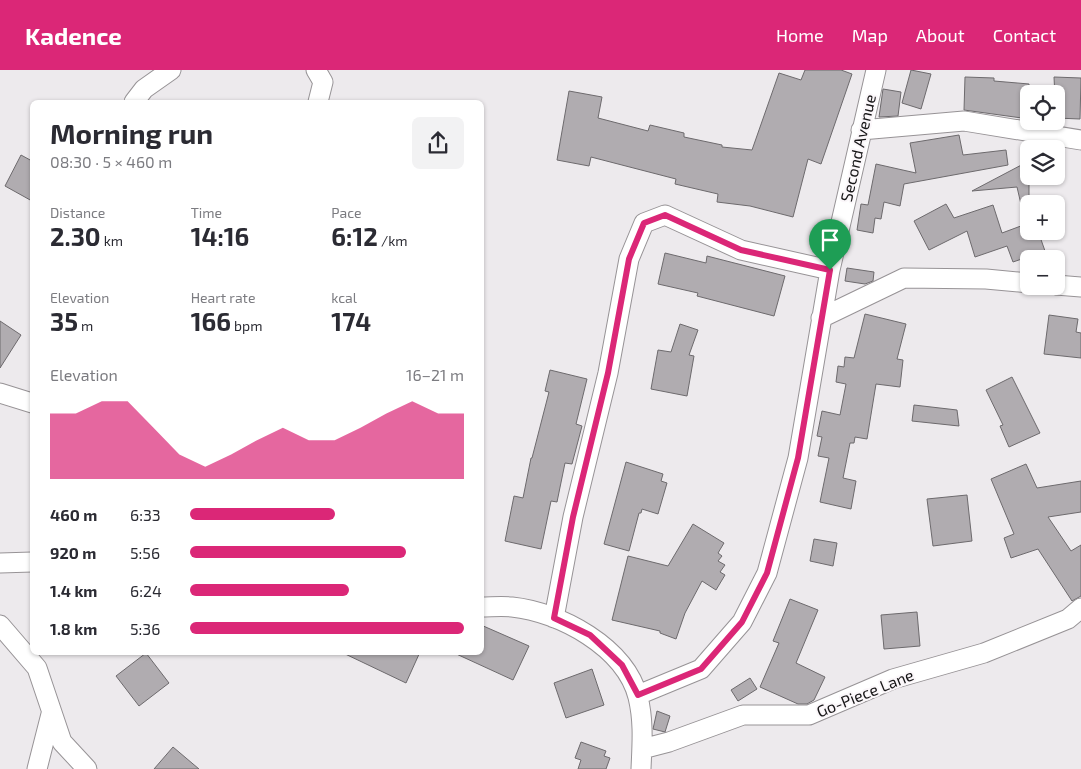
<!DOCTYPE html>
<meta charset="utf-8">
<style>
:root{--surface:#fff;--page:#f2f2f3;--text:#2b2b33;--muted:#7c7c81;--accent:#db2777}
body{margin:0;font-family:"Exo 2",sans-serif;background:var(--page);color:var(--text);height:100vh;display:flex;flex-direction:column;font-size:19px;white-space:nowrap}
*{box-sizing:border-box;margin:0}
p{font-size:16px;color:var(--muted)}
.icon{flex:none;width:28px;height:28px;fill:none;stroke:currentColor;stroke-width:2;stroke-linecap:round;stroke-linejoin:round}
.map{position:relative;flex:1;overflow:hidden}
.panel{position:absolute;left:30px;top:30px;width:454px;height:555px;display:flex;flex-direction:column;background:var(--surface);border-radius:8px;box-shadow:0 1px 4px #0004}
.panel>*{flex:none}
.buttons{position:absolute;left:1020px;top:15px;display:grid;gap:10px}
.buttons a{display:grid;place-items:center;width:45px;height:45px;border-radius:8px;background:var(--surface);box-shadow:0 1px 4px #0004;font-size:25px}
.pin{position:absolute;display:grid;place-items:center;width:42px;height:42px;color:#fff;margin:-51px -21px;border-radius:50% 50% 50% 0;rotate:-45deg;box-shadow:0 0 5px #0007}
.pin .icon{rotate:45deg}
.round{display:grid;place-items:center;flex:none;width:52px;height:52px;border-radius:8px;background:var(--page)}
.head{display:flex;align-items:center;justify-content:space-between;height:85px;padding:0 20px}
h1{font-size:28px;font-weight:700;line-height:38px}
.figures{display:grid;grid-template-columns:repeat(3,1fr);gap:8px;height:85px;padding:5px 20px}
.figures div{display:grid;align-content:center}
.figures b{font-size:25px;font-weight:700}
.figures small{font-size:14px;font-weight:400}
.figures p{font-size:14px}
.chart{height:140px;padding:10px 20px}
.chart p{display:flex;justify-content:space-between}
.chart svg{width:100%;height:90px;margin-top:5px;fill:var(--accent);opacity:.7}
ul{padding:0 20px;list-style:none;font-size:16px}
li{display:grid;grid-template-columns:80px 60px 1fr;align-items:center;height:38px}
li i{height:12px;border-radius:6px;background:var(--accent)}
header{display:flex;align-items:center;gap:30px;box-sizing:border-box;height:70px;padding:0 25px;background:var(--accent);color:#fff}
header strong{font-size:24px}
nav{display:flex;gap:28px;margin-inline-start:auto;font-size:18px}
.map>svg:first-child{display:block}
</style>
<header>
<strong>Kadence</strong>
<nav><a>Home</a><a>Map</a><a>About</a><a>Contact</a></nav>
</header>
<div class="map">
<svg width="1081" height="699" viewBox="0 0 1081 699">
<rect width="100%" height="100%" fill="#edeaed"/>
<!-- building -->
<path fill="#b0acb0" stroke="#6d6a6d" d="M805,0h36l11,4 -31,90 -13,-5 -15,58 -43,-11 -33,-4 1,-8 -43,-10 1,-5 -85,-22 -2,9 -32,-6 12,-69 33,6 -4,21 50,13 2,-6 34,8v4l38,8v2l30,3 27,-77 22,7z
M911,0l20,4 -10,35 -19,-6z
M965,7l29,1v3l35,3v35l-65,-9z
M1054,7l27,1 -1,41 -24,-1z
M883,19l18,3 -3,24 -19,1z
M959,65l4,20 43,-5 2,15 -104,19 -4,22 -16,-4 -3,17 -6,-1 -2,15 -16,-3 4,-26 7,1 8,-41 40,9 -6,-30z
M21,85l11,6v40l-27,-15z
M1029,91v51l-6,1 -6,-26 -45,4z
M946,134l8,14 39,-13 9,28 27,-10v8h9l7,20 -32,11 -6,-16 -32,11 -8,-26 -38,19 -15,-29z
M665,183l41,10 1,-7 78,20 -11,40 -77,-20 1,-3 -40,-9z
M847,198l27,4 -1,9 -8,3 -20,-3z
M865,244l41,10 -9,35 6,1 -3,27 -24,-3 -9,55 -12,-2 -1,6h-4l-7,35 13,3 -5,28 -31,-7 9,-44 -11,-2 4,-19 -5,-1 5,-25 18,4 6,-31 -10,-2 2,-16 6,1 1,-10 9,1z
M1049,245l29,4 -2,13 5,1v25l-37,-4z
M0,251l21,14 -21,33z
M680,254l18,6 -9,25 5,1 -7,40 -36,-7 7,-39 13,2z
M550,300l37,9 -11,45 6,2 -10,38 -7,-1 -8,39 -6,-1 -10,48 -36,-8 9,-45 9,2 8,-40h1l17,-66 -4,-1z
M1012,307l28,56 -31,14 -9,-21 3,-1 -17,-35z
M914,335l43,5 2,16 -47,-5z
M626,392l37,12 -2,7 6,2 -9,31 -16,-5 -1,4h-2l-10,38 -25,-7z
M1026,394l11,24 44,-7v31l-33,5 23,34 10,-6v51l-9,5 -34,-52 -27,9 -7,-20 10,-4 -23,-55z
M967,425l5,46 -39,5 -6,-47z
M693,454l31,19 -6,10 4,3 -4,5 7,4 -5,7 5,3 -9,15 -14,-9 -17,32 -9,26 -16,-6v-2l-48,-11 16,-64 40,10z
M814,469l23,4 -4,23 -23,-5z
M790,529l28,11 -22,53 29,14 -11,23 -7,4h-9l-38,-17 19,-44 -6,-2z
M917,542l3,34 -36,3 -3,-34z
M481,555l48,21 -16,34 -61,-28h29z
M341,582h79l-14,31z
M146,583l23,30 -30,23 -23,-30z
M592,599l12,36 -38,13 -12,-35z
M750,608l7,11 -19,12 -7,-11z
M657,641l13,5 -5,16 -12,-3z
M581,672l25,9 -2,5 6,2 -4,11h-28l3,-9 -6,-2z
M173,677l26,22h-45z"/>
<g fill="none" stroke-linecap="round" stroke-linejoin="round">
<defs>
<path id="minor" d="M316,0l7,12 -5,20
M134,32l10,-13 27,-19
M861,60l103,-9 117,19
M1056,215l25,2
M821,248l83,-40 82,1 43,4
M0,323l32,10
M0,493l32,-1
M481,537c10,0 21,-1 31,0 48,5 113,40 126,90 6,25 4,47 3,72
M554,548l19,-101 35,-144 21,-114 15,-36 21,-8 76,35 89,20
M0,555l37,43 25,74 25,27
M638,625l63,-26 41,-47 25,-49 31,-115 32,-188 46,-200
M642,679l27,-7 74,-27h66l84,-36 91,-26 84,-34 13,-11
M37,699l14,-55"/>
</defs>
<!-- minor casing -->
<use href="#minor" stroke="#979396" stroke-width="21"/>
<!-- minor -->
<use href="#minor" stroke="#fff" stroke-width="19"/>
</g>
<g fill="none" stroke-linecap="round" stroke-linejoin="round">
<defs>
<path id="route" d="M665,145l76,35 89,20 -32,188 -31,115 -25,49 -41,47 -63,26 -16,-30 -32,-30 -36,-17 19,-101 35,-144 21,-114 15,-36z"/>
</defs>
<!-- route casing -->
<use href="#route" stroke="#fff" stroke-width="10"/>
<!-- route -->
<use href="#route" stroke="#db2777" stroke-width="6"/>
</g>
<g text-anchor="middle" stroke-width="4" stroke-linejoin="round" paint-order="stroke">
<!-- street labels -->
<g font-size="16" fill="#161516" stroke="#fbf7fa">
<text transform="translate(858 78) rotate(-77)" y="6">Second Avenue</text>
<text transform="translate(865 623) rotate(-22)" y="6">Go-Piece Lane</text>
</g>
</g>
</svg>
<div class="buttons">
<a><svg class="icon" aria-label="locate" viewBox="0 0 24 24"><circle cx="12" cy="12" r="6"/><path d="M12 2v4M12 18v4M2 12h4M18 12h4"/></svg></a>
<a><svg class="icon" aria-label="layers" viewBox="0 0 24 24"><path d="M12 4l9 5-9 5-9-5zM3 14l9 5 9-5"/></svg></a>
<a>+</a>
<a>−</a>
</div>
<div class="pin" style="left:830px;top:200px;background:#1e9e55"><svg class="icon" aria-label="arrive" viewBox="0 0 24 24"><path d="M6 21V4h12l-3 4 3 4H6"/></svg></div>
<section class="panel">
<div class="head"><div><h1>Morning run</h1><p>08:30 · 5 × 460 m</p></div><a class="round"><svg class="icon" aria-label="share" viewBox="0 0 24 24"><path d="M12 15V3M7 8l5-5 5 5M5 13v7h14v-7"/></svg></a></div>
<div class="figures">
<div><p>Distance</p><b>2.30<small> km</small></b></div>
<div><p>Time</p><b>14:16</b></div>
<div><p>Pace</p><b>6:12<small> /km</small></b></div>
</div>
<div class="figures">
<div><p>Elevation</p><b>35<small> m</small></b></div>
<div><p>Heart rate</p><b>166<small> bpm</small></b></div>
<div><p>kcal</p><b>174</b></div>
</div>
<div class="chart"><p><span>Elevation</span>16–21 m</p>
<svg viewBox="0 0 160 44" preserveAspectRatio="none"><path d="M0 44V12L10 12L20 6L30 6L40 19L50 32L60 38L70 32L80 25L90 19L100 25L110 25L120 19L130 12L140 6L150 12L160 12V44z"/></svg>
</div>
<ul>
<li><b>460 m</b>6:33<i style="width:53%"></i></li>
<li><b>920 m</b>5:56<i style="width:79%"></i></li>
<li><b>1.4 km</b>6:24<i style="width:58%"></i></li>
<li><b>1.8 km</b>5:36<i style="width:100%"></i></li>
</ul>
</section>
</div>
